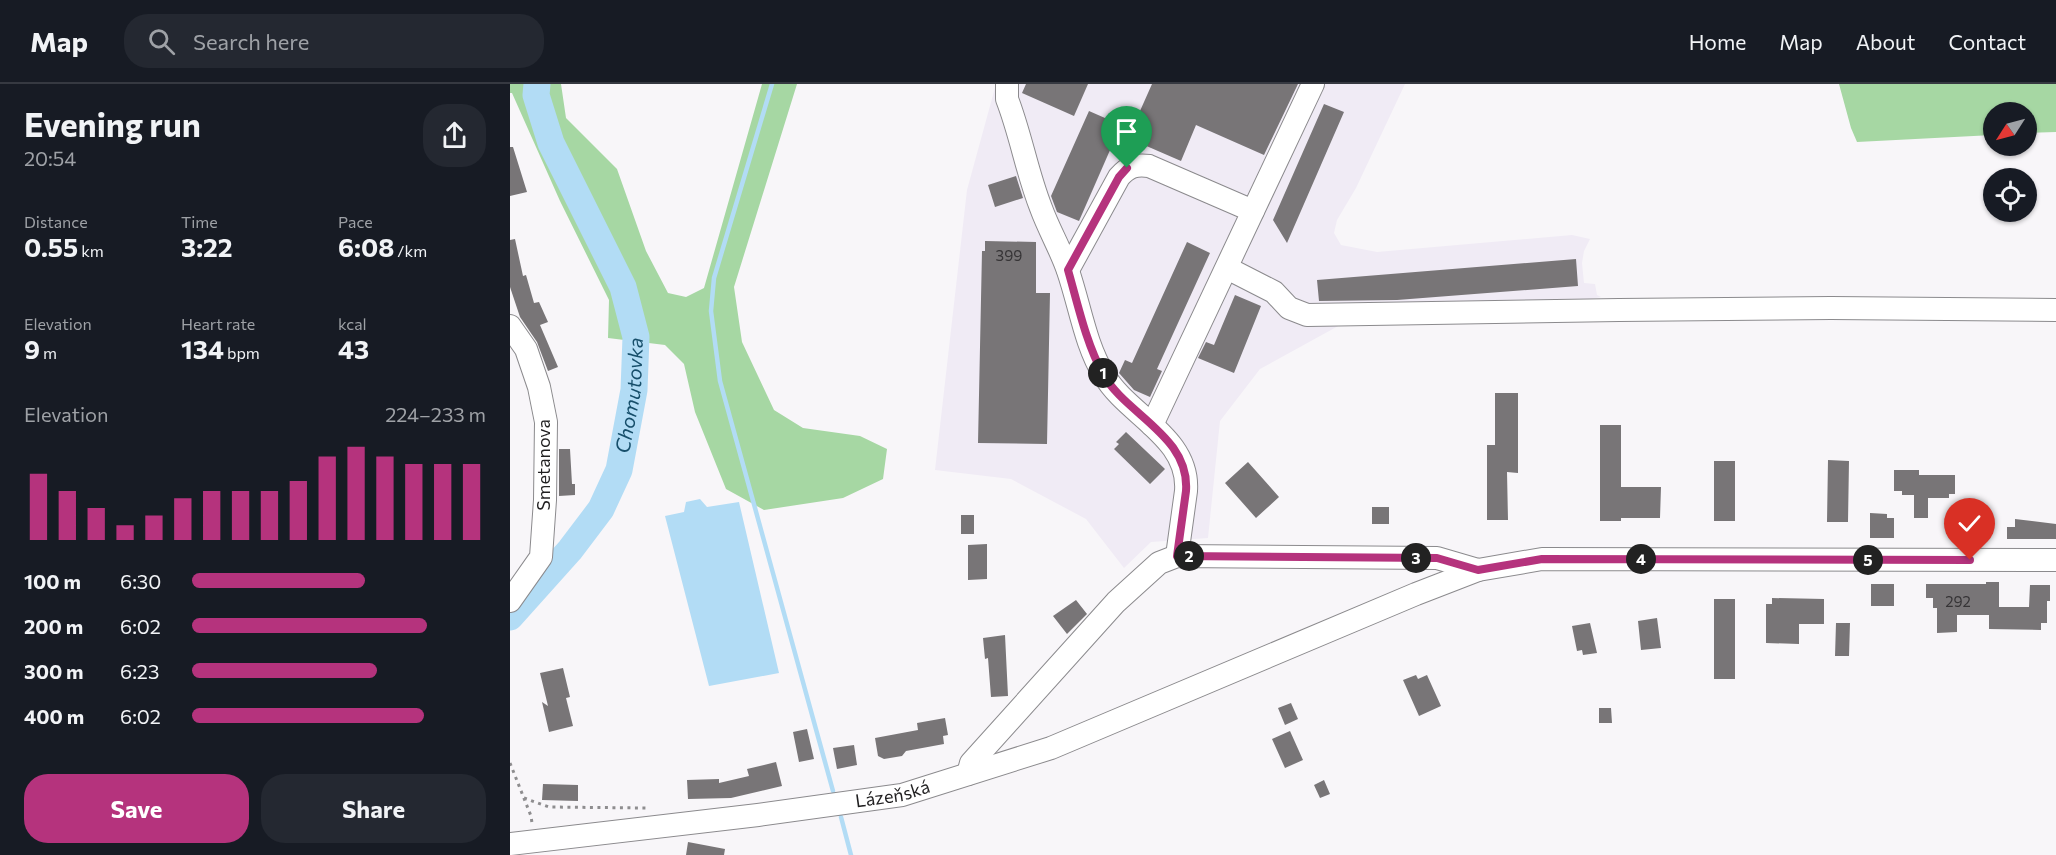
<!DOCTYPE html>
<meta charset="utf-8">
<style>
:root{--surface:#171b24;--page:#242831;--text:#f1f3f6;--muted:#9ea1a6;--line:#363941;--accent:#b5337d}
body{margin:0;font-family:Commissioner,sans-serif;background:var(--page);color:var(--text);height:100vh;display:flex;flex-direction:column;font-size:22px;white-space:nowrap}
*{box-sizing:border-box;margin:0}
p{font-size:20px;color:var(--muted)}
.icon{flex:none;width:33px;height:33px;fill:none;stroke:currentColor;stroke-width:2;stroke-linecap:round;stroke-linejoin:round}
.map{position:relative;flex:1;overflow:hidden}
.side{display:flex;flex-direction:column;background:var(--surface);width:510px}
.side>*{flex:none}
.needle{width:39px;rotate:234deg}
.tools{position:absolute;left:1473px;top:18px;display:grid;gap:12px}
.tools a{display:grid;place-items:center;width:54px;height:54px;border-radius:50%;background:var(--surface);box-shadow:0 2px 4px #0004;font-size:30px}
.pin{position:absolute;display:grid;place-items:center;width:51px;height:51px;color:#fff;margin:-62px -26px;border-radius:50% 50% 50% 0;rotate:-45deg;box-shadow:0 0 6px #0007}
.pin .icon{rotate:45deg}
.km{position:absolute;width:30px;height:30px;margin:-15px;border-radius:50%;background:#222;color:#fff;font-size:16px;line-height:30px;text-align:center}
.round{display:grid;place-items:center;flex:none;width:63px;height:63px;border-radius:24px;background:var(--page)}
.summary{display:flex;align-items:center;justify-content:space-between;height:102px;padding:0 24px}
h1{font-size:33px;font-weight:700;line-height:45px}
.stats{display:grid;grid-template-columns:repeat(3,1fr);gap:9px;height:102px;padding:6px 24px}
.stats div{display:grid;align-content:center}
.stats b{font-size:26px;font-weight:700}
.stats small{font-size:16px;font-weight:400}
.stats p{font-size:16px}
.chart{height:168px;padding:12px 24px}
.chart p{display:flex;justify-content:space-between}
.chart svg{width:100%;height:108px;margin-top:6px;stroke:var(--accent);stroke-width:6}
.action{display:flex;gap:12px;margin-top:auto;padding:12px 24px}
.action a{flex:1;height:69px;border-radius:24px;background:var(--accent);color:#fff;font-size:24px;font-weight:700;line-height:69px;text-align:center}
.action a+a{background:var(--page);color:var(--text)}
ul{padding:0 24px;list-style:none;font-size:20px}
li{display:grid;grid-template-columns:96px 72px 1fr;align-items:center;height:45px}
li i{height:15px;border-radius:8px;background:var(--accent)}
header{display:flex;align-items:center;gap:36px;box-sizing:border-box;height:84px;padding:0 30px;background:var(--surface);border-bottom:2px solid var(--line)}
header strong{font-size:28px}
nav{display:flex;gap:33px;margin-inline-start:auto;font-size:21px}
.search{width:420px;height:54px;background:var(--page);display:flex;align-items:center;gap:15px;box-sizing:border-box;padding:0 21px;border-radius:24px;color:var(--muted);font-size:22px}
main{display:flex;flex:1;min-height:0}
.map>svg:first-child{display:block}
</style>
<header>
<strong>Map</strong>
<div class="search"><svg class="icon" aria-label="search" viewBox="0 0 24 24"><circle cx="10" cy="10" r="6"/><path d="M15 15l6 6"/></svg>Search here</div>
<nav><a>Home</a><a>Map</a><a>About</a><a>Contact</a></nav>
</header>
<main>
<section class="side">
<div class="summary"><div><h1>Evening run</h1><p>20:54</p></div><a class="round"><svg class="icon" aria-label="share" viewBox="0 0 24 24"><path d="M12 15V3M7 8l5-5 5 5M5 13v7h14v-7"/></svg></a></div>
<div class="stats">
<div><p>Distance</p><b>0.55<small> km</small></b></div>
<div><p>Time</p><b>3:22</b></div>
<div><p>Pace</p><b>6:08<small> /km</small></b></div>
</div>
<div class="stats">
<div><p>Elevation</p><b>9<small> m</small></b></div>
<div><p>Heart rate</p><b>134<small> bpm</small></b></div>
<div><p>kcal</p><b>43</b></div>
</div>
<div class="chart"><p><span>Elevation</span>224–233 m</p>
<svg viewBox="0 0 160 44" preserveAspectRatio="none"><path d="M5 44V17M15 44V24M25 44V31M35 44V38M45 44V34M55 44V27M65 44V24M75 44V24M85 44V24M95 44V20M105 44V10M115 44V6M125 44V10M135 44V13M145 44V13M155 44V13"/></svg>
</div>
<ul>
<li><b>100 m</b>6:30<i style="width:59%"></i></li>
<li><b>200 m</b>6:02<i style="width:80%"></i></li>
<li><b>300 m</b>6:23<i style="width:63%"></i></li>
<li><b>400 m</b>6:02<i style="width:79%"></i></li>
</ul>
<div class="action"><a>Save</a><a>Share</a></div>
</section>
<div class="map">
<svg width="1546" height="771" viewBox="0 0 1546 771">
<rect width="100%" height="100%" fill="#f8f6f9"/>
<!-- built -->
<path fill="#f0ebf5" d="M486,0h409l-49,104 -19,32 -3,13 7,12 36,7 195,-17 18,4 -6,12 -2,12 2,20 11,1 2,11 4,2 -95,20 -155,2 -91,50 -40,52 -12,117 -57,4 -27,26 -38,-49 -75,-40 -76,-9 32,-280z"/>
<!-- green -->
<path fill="#a6d7a3" d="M0,0h51l5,34 51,51 29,82 22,42 18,4 18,-9 58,-204h35l-63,203 8,55 32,68 29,18 57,8 27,13 -4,30 -40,19 -79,12 -38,-21 -31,-77 -11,-48 -19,-19 -57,-7 1,-38 -49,-99 -48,-108h-2z
M1329,0h217v48l-29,1 -1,-21h-32l-1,23 -136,7 -6,-14z"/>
<!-- water -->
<path fill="#b2dcf5" d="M190,415l7,8 32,-5 40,171 -70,13 -44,-170 19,-4 2,-10z"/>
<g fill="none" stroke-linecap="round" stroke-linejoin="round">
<!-- stream -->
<path stroke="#b2dcf5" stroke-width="4.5" d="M262,0l-58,194 -3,33 9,70 113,410
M331,733l10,38"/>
<!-- river -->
<path stroke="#b2dcf5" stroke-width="27" id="s1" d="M0,533l60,-67 31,-41 18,-39 15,-80 2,-53 -13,-50 -72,-144 -15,-48 1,-11"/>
</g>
<!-- building -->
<path fill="#787577" d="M516,0h62l-14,32 -52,-23z
M642,0h146l-34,71 -68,-30 -15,36 -53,-23z
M814,20l20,8 -57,131 -14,-23z
M579,27l32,14 -42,96 -22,-9 -6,-16z
M0,63h3l14,45 -17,4z
M506,92l7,22 -28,9 -7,-22z
M5,155l8,37 3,-1 8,28 5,-1 9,20 -8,3 18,42 -10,4 -11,-29 -17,-25 -10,-30v-47z
M475,157l51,1v51h14l-3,151 -69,-1 4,-192h3z
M677,158l23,11 -53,116 5,2 -12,26 -16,-7 -15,-17 6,-13 7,3z
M1066,175l2,27 -181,14 -78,1 -2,-21z
M725,211l26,11 -27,67 -36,-15 8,-16 8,3z
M985,309h23v80l-11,-1 1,48h-21v-75h8z
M1090,341h21v62h40l-1,31h-39v3h-21z
M616,348l39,37 -15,15 -36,-35 5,-5 -3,-2z
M49,365h11l2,35h3v11l-16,1z
M1318,376l21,1 -1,61h-21z
M1204,377h21v60h-21z
M738,378l31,35 -23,21 -31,-35z
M1384,386h25v5h36v19h-6v4h-21v20h-14v-23h-12v-4h-8z
M862,423h17v17h-17z
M1360,429l17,1v4h7v20h-24z
M451,431h13v19h-13z
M1505,435l41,5v15h-49v-12h8z
M477,460v35l-19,1v-35z
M1476,498h13v25h30l1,-22h20v16h-3v22h-6v7l-52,-1v-14h-32v17l-20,1v-25h-4v-10h-7v-14h60z
M1361,500h23v22h-23z
M1262,514l52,1v25h-25v20l-33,-1v-39h6z
M1204,515h21v80h-21z
M566,516l11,14 -20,20 -14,-18z
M1147,534l4,30 -20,2 -3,-29z
M1080,539l7,30 -14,2 -1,-5 -5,1 -5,-25z
M1326,539h14l-1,33h-14z
M495,551l3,61 -17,1 -3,-39 -3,1 -2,-21z
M53,584l7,29 -4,1 7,28 -24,6 -7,-30 6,4 -8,-33z
M906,591l2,4 9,-4 14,31 -22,10 -16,-36z
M781,619l7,16 -13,6 -7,-17z
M1089,624h12l1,15h-13z
M435,634l3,17 -5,1 1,8 -38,7 -4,5 -18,3 -6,-3 -3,-18 43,-8 -1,-7z
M297,645l7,30 -15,3 -6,-30z
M780,647l13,29 -18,8 -13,-29z
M344,661l3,20 -20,4 -4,-21z
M266,678l6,24 -51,12 -43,1 -1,-19 32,-1v4l30,-7 -2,-7z
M814,696l6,14 -10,4 -6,-13z
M33,700l35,1v16l-36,-1z
M178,758l37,7 -1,6h-38z"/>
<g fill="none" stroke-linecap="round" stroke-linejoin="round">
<defs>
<g id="minor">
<path d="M497,0v15c14,36 20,74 34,109 8,22 20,42 27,63 12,35 17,73 36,104 23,40 86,62 82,116l-9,65"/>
<path d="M717,184l47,24 15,16 18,7 312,-5 212,-2 225,2"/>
<path d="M558,186l51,-93c9,-10 16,-13 30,-11l104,45"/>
<path d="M0,242l16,23 13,38 7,35 -1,78 -4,57 -31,44"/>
<path d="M642,341l161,-341"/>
<path d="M458,690l3,-11 145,-161 43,-39 18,-7 260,2 41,12 64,-11 514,1"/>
<path id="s2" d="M0,760l248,-29 144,-20 149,-47 365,-154 62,-24"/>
</g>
</defs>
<!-- minor casing -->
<use href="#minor" stroke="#8b8a8d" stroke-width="24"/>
<!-- path -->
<path stroke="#8e8d8f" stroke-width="3" stroke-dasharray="3 4.5" stroke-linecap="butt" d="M0,679l21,53 1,7
M14,714l25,9 97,1"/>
<!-- minor -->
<use href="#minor" stroke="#fff" stroke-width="22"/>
</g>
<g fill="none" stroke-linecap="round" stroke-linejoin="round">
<defs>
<path id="route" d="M617,84l-8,9 -51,93c10,35 18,73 35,104 23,41 87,62 83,117l-9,65 260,2 41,12 64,-11 428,1"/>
</defs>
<!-- route casing -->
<use href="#route" stroke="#fff" stroke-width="12"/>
<!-- route -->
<use href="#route" stroke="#b5337d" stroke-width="8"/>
</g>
<g text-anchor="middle" stroke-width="4.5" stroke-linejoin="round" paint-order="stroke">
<!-- number labels -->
<g font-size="15" fill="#363436">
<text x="499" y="177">399</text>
<text x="1448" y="523">292</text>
</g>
<!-- street labels -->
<g font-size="18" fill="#201f20" stroke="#fff">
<text transform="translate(34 381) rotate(-90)" y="6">Smetanova</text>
<text dy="6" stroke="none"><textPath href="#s2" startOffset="386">Lázeňská</textPath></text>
</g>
<!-- water labels -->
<g font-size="20" font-style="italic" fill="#174f6b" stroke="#fff">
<text dy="7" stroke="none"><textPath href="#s1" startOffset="260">Chomutovka</textPath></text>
</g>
</g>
</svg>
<div class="tools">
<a><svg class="needle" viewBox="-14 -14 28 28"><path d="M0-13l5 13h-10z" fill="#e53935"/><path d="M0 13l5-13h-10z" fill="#9ea1a6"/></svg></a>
<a><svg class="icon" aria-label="locate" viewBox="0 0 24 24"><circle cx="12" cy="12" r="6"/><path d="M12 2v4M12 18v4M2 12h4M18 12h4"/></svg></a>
</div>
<div class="pin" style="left:617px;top:84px;background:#1e9e55"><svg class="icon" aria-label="arrive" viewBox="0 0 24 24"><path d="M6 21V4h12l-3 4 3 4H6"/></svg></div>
<div class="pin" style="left:1460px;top:476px;background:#d93025"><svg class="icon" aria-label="check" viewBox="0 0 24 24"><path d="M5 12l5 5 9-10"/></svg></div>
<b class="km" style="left:593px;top:289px">1</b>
<b class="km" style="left:679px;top:472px">2</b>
<b class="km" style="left:906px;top:474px">3</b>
<b class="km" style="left:1131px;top:475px">4</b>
<b class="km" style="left:1358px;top:476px">5</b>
</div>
</main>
